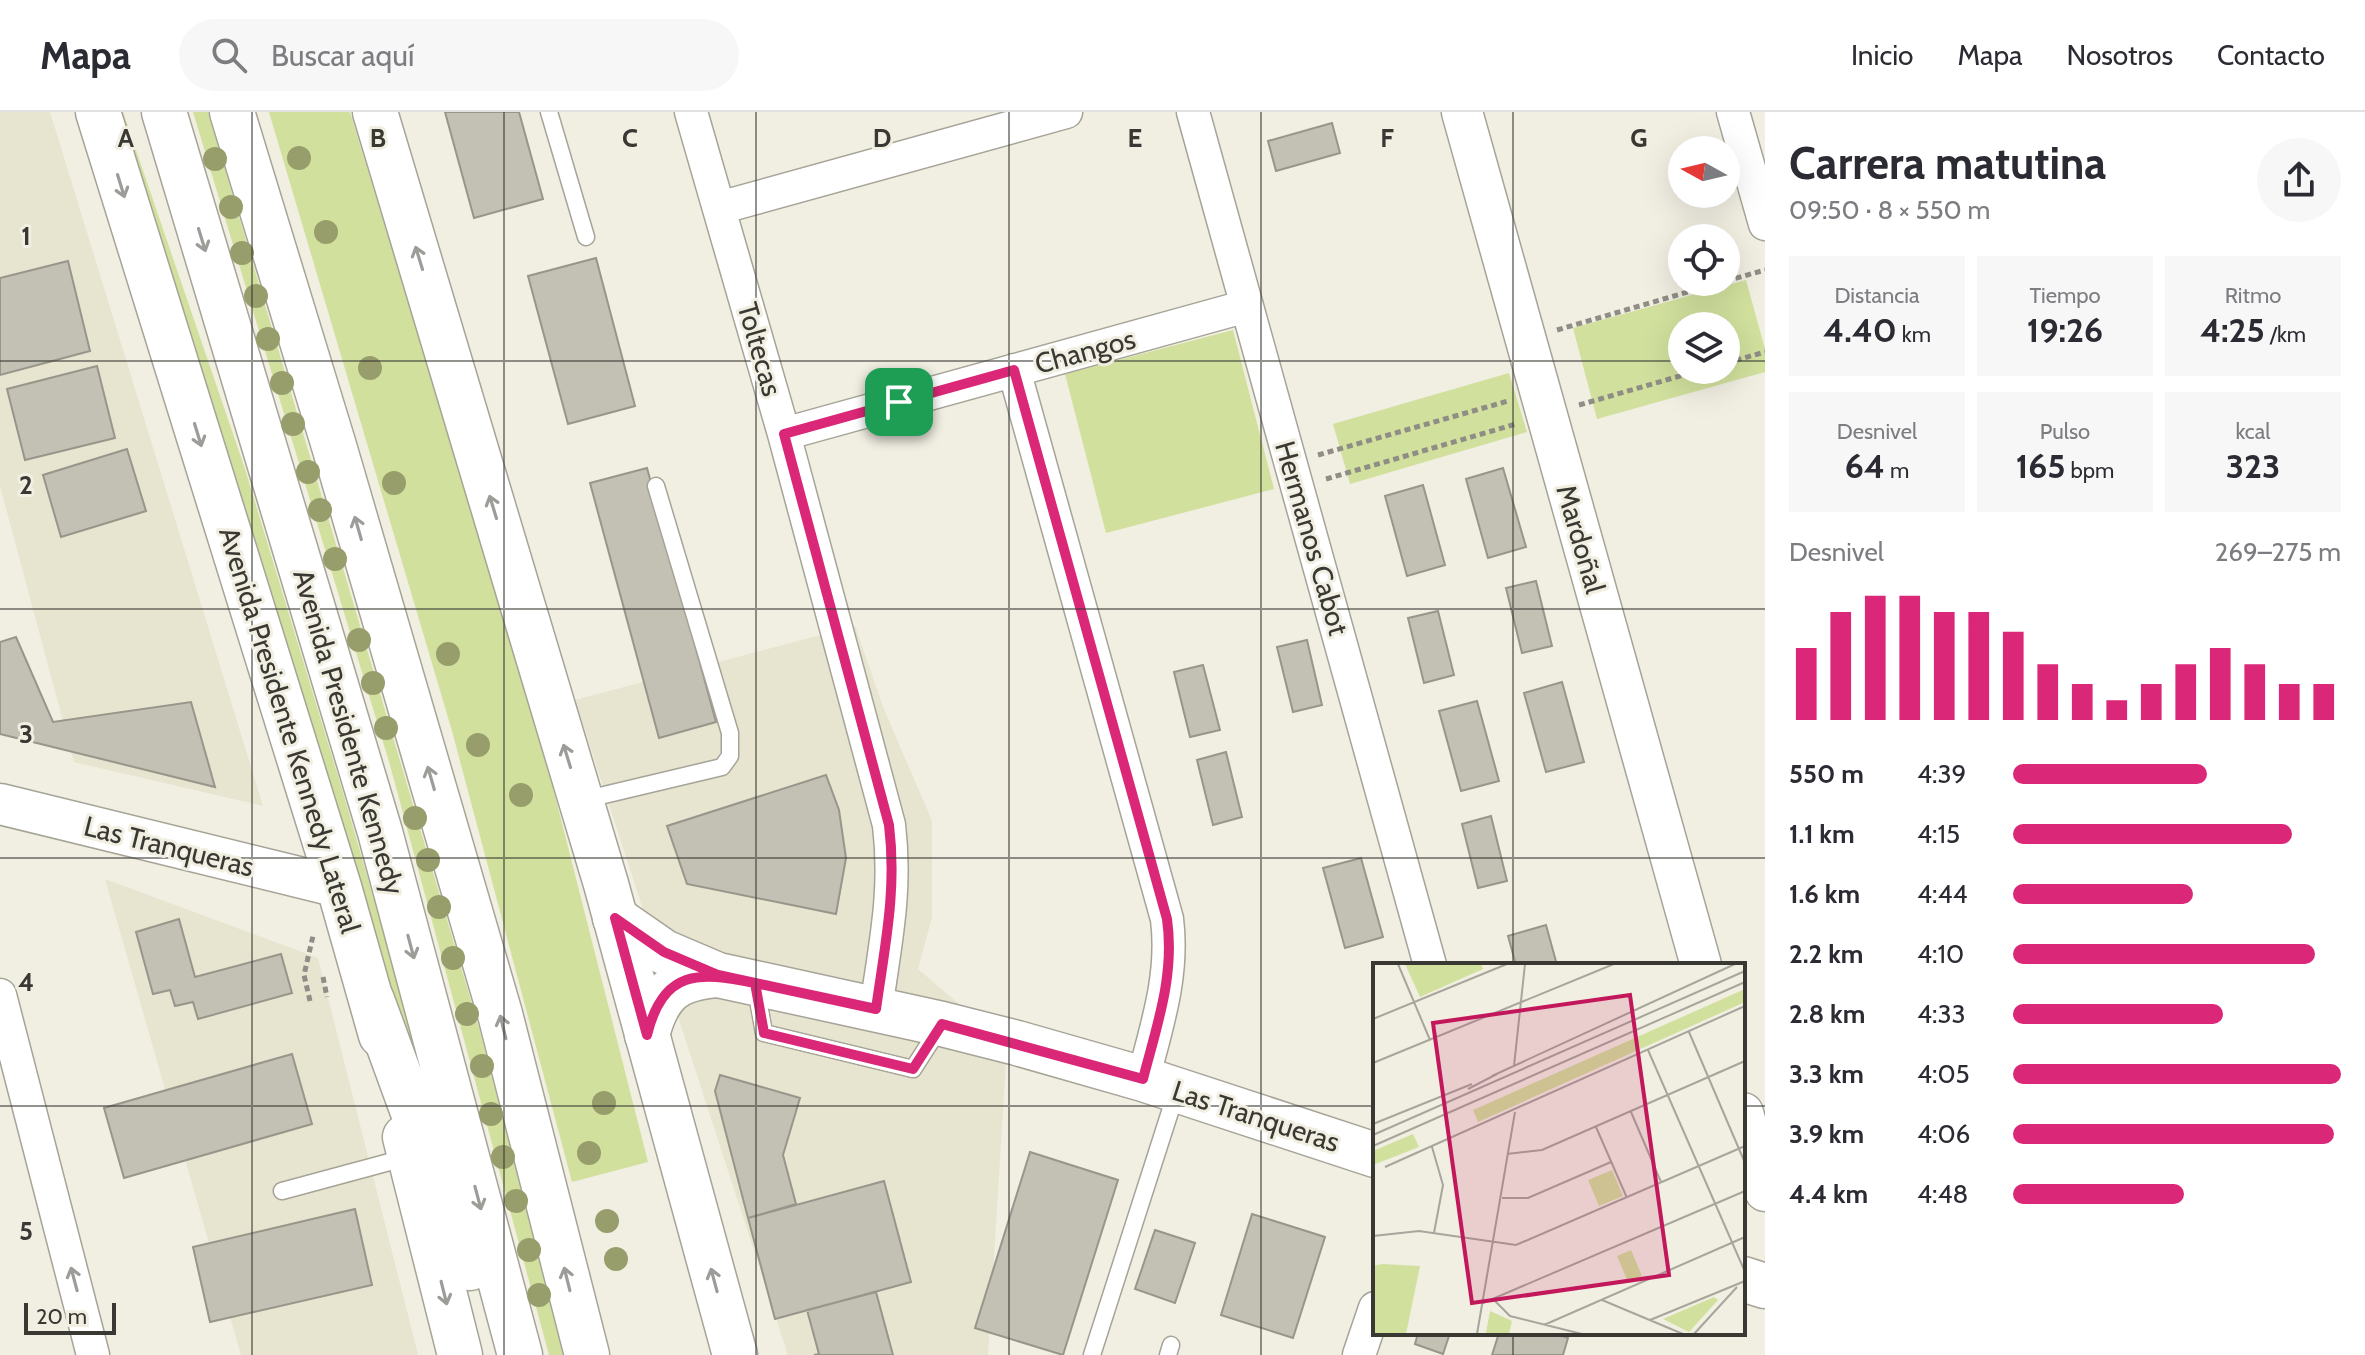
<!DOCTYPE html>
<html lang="es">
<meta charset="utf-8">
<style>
:root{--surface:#fff;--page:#f7f7f7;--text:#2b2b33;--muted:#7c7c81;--line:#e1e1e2;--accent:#db2777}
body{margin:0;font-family:Cabin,sans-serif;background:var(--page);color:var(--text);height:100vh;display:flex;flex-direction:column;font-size:30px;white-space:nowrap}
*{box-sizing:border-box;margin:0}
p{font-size:26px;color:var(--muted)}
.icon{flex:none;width:44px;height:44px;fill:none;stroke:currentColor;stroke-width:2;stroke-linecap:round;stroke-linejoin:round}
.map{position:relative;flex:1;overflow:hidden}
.details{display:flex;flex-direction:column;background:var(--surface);width:600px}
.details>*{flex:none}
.needle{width:52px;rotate:278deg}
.fabs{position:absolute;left:1668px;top:24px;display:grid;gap:16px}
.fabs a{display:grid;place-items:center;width:72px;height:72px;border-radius:50%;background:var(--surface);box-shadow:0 8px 32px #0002;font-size:40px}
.scale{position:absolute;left:24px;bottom:20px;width:92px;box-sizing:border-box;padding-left:8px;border:4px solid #393833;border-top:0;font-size:22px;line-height:28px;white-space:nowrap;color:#393833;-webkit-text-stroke:6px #f1eee2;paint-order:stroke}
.pin{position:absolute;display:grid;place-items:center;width:68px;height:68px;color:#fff;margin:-34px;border-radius:16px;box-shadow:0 4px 12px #0006}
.round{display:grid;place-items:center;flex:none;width:84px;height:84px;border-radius:42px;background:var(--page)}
.summary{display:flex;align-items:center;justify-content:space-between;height:136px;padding:0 24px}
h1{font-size:44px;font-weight:800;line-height:60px}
.metrics{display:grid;grid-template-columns:repeat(3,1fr);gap:12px;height:136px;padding:8px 24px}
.metrics div{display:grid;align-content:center;border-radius:0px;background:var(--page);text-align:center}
.metrics b{font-size:34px;font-weight:800}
.metrics small{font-size:22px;font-weight:400}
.metrics p{font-size:22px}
.chart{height:224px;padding:16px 24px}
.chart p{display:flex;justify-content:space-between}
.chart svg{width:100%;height:144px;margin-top:8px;stroke:var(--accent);stroke-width:6}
ul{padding:0 24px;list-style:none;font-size:26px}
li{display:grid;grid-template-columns:128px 96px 1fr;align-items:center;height:60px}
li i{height:20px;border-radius:10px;background:var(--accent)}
header{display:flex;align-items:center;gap:48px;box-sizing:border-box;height:112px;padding:0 40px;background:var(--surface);border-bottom:2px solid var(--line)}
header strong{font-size:38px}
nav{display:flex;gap:44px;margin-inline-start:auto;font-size:28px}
.search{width:560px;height:72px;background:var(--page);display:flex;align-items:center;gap:20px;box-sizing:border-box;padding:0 28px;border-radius:44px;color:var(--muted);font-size:30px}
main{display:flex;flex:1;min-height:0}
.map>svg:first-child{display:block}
</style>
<header>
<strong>Mapa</strong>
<div class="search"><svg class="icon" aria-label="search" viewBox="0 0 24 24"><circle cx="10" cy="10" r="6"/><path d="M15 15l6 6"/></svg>Buscar aquí</div>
<nav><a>Inicio</a><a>Mapa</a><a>Nosotros</a><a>Contacto</a></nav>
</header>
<main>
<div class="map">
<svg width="1765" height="1243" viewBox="0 0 1765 1243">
<rect width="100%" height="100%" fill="#f1eee2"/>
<!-- built -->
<path fill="#e7e4cf" d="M0,0h50l213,694 -189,-44 -74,-276z
M855,514l28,81 49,114v96l-14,52 89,76 -19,310h-200l-213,-655z
M105,767l213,79 100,397h-177z"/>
<!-- green -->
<path fill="#d1e09d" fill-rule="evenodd" d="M117,0h6l122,357 99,327 79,273 -23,-49z
M193,0h15l272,919 83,324h-14l-159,-590z
M269,0h81l185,605 113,445 -76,20 -120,-451z
M1746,168l19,69v23l-168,47 -24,-91zM1726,214v44h-44v-44z
M1233,218l41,159 -168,44 -41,-159z
M1509,261l18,59 -177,52 -17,-60z"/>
<!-- building -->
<path fill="#c3c1b4" stroke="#98958a" stroke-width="2" d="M445,0h74l24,87 -69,19z
M1332,11l8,30 -64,18 -8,-30z
M596,146l39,148 -67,18 -40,-148z
M68,149l22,90 -90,24v-97z
M97,254l18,72 -90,22 -18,-71z
M127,337l19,62 -85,26 -18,-62z
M647,356l69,254 -57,16 -69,-255z
M1503,356l23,79 -38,11 -22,-79z
M1423,373l22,80 -38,11 -22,-80z
M1536,469l16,65 -30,7 -16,-65z
M1438,499l16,64 -30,8 -16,-65z
M16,525l37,85 138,-20 24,85 -215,-53v-92z
M1307,528l15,65 -29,7 -16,-65z
M1203,553l17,65 -30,7 -16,-65z
M1562,570l22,80 -38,10 -22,-79z
M1477,589l22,80 -38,10 -22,-80z
M1226,640l16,65 -29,8 -16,-65z
M826,663l13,35 7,48 -10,56 -149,-30 -20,-58z
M1491,704l16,65 -29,7 -16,-64z
M1361,746l22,79 -38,11 -22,-80z
M179,807l16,58 86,-23 11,39 -94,26 -5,-17 -18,4 -5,-16 -17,4 -17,-62z
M1546,813l11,40h-41l-8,-29z
M292,942l20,70 -188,54 -20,-70z
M720,963l80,23 -17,57 13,49 -48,14 -33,-127z
M1030,1040l88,28 -55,175 -88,-27z
M884,1069l27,101 -136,37 -27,-101z
M355,1097l17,76 -162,37 -17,-75z
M1252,1102l73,23 -32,101 -72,-23z
M1155,1118l40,13 -20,60 -40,-14z
M876,1180l17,63h-79l5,-1 -12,-44z
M1418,1221h32l-7,21 -28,-10z
M1499,1221h62l-1,2 8,3 -5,17h-71z"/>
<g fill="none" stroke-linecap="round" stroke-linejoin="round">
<defs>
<path id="service" d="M549,0l37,125
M583,688l139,-33 8,-11v-23l-74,-247
M756,876l8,45 149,36 27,-42
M282,1079l126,-34
M1092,1243l85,-265
M1168,1243l3,-10"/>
<path id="minor" d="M691,0l93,322 105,391c8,67 -4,119 -13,184
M1193,0l237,853
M1733,0l32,112
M719,96l347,-96
M1014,258l153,549c7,56 -10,106 -24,160
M784,322l463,-128
M0,883l93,360
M1359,1243l16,-47"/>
<path id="tertiary" d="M1462,0l239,853
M0,692l339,83
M1743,1001l22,78"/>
<path id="secondary" d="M615,806l49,34 54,23 224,49 75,19 126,36 232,76
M647,923c11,-42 27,-57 71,-60
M1743,1167l22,7"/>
<path id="primary" d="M98,0l241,775 42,148
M375,0l231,772 129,471
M405,1025l55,218"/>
<path id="motorway" d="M164,0l216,720 140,523
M232,0l102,334 166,568 87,341
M372,888l98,268"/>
</defs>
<!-- service casing -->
<use href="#service" stroke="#a6a397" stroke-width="19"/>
<!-- minor casing -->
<use href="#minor" stroke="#a6a397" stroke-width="35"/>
<!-- tertiary casing -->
<use href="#tertiary" stroke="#a6a397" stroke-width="43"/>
<!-- secondary casing -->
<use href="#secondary" stroke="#a6a397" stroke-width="47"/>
<!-- primary casing -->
<use href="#primary" stroke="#a6a397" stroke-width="47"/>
<!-- motorway casing -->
<use href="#motorway" stroke="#a6a397" stroke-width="47"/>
<!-- path -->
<path stroke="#8f8d85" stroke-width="5" stroke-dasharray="6 4" stroke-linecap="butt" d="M1726,169l39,-11
M1557,218l165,-48
M1726,251l39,-11
M1579,293l122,-35
M1318,343l190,-54
M1326,367l190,-55
M323,865l4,20
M310,889l-6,-26 9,-39"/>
<!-- service -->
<use href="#service" stroke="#fff" stroke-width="16"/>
<!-- minor -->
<use href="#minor" stroke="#fff" stroke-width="32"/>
<!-- tertiary -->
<use href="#tertiary" stroke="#fff" stroke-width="40"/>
<!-- secondary -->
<use href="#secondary" stroke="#fff" stroke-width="44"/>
<!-- primary -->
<use href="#primary" stroke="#fff" stroke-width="44"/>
<!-- motorway -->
<use href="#motorway" stroke="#fff" stroke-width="44"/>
</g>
<!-- trees -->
<g fill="#989e6b">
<circle cx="299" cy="46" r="12"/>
<circle cx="215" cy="47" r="12"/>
<circle cx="231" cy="95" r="12"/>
<circle cx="326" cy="120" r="12"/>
<circle cx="242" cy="141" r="12"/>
<circle cx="256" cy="184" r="12"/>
<circle cx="268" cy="227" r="12"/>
<circle cx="370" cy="256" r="12"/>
<circle cx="282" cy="271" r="12"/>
<circle cx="293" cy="312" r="12"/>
<circle cx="308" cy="360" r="12"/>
<circle cx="394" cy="371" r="12"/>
<circle cx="320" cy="398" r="12"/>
<circle cx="335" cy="447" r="12"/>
<circle cx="359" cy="528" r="12"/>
<circle cx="448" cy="542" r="12"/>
<circle cx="373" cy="571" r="12"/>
<circle cx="386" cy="616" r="12"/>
<circle cx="478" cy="633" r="12"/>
<circle cx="521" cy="683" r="12"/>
<circle cx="415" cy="706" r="12"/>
<circle cx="428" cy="748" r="12"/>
<circle cx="439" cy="795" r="12"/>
<circle cx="453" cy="846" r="12"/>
<circle cx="467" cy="902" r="12"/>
<circle cx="482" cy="954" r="12"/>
<circle cx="604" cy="991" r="12"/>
<circle cx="491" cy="1002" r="12"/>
<circle cx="589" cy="1041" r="12"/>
<circle cx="503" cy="1045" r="12"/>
<circle cx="516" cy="1089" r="12"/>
<circle cx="607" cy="1109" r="12"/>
<circle cx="529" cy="1138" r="12"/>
<circle cx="616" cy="1147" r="12"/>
<circle cx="539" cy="1183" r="12"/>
</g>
<!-- one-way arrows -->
<defs><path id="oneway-shaft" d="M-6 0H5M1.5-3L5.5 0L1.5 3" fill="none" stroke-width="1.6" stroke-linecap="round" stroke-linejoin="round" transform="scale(2)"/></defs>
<g stroke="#9c9c99">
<use href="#oneway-shaft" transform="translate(121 74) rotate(73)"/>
<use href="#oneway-shaft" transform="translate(202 128) rotate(73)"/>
<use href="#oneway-shaft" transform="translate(419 146) rotate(-107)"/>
<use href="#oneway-shaft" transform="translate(198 323) rotate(73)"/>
<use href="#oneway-shaft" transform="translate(493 395) rotate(-107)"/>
<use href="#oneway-shaft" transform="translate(358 416) rotate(-106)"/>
<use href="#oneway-shaft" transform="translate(567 644) rotate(-107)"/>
<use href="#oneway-shaft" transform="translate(431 666) rotate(-106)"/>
<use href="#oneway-shaft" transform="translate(411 835) rotate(75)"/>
<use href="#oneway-shaft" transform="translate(503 915) rotate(-104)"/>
<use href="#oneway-shaft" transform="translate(478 1086) rotate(75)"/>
<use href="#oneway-shaft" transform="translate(74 1167) rotate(-105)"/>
<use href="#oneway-shaft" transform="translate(567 1167) rotate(-104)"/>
<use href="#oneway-shaft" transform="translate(714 1168) rotate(-105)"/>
<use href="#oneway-shaft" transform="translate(444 1181) rotate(76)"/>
</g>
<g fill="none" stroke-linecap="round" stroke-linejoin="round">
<defs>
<path id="route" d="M899,290l-115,32 105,391c8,65 -4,120 -13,184l-158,-34 -54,-23 -49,-34 32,117c16,-65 51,-64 108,-52l9,50 149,36 29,-45 201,55c14,-54 32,-104 24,-160l-153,-549 -115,32"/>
</defs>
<!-- route casing -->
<use href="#route" stroke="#fff" stroke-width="16"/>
<!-- route -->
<use href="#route" stroke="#db2777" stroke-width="10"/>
</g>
<!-- grid -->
<path fill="none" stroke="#393833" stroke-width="2" stroke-opacity="0.55" d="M252,0v1243M504,0v1243M756,0v1243M1009,0v1243M1261,0v1243M1513,0v853M0,249h1682M1726,249h39M0,497h1765M0,746h1765M0,994h1375M1743,994h22M1513,1221v22"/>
<g text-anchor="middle" stroke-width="6" stroke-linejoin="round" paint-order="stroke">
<!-- street labels -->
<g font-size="28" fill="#393833" stroke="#f1eee2">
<text transform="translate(760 237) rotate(74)" y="10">Toltecas</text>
<text transform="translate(1085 239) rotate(-15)" y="10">Changos</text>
<text transform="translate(1312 426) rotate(74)" y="10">Hermanos Cabot</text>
<text transform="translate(1581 427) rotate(74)" y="10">Mardoñal</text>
<text transform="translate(290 618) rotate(73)" y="10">Avenida Presidente Kennedy Lateral</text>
<text transform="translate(349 620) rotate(74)" y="10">Avenida Presidente Kennedy</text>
<text transform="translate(169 734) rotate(14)" y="10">Las Tranqueras</text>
<text transform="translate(1256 1004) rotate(18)" y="10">Las Tranqueras</text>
</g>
</g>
<!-- overview -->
<g transform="translate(1373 851)">
<rect width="372" height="372" fill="#f1eee2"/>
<path d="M32,1h76l2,5 -63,28zM372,26v13l-267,120 -5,-12zM40,171l6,13 -46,18v-14zM239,207l11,26 -24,10 -11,-26zM258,287l11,26 -14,6 -11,-26zM9,301l38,2 -14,68h-33v-68zM341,334l4,3 -29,32 -26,-13zM117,348l22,10 -3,13 -23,-1z" fill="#d1e09d"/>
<path fill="none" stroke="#a7a59c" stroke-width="2" d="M25,1l32,76M0,56l134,-55M316,69l56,131M275,87l97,222M0,100l241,-99M141,103l11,-102M119,113l243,-112M95,126l29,-15M258,149l30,70M0,161l99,-40M223,164l31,71M0,172l372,-164M0,183l372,-164M59,184l11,38 -9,48M134,191l35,-4 203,-89M12,204l360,-161M129,235h26l83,-36M0,273l46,-5 97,14 229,-99M229,337l81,34M122,338l15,15 72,18M110,340l262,-112M277,357l95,-39M171,362l201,-88M104,371l38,-222M321,371l43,-47"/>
<path fill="#c2185b" fill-opacity="0.15" stroke="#c2185b" stroke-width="4" d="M257,32l39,280 -197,28 -39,-280z"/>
<rect width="372" height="372" fill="none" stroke="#393833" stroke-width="4"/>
</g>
<g font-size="26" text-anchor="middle" font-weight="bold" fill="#393833" stroke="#f1eee2" stroke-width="6" stroke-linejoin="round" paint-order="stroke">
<text x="126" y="35">A</text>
<text x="378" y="35">B</text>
<text x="630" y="35">C</text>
<text x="882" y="35">D</text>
<text x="1135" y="35">E</text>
<text x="1387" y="35">F</text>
<text x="1639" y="35">G</text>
<text x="26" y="133">1</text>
<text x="26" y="382">2</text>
<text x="26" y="631">3</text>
<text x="26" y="879">4</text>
<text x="26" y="1128">5</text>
</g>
</svg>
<div class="fabs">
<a><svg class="needle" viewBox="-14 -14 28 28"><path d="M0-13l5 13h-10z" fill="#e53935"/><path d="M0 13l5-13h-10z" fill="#7c7c81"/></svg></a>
<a><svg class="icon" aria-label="locate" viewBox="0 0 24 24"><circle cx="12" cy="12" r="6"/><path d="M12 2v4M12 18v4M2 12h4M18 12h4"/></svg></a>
<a><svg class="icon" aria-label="layers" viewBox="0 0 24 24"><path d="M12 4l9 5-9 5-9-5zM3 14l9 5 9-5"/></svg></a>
</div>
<div class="scale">20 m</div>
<div class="pin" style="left:899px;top:290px;background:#1e9e55"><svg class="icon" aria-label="arrive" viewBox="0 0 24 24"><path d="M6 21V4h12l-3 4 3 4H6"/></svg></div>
</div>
<section class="details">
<div class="summary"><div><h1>Carrera matutina</h1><p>09:50 · 8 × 550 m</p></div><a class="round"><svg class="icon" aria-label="share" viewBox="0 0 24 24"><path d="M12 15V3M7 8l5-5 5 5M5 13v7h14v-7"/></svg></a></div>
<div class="metrics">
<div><p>Distancia</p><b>4.40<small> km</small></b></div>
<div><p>Tiempo</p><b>19:26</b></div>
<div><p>Ritmo</p><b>4:25<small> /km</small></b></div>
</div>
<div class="metrics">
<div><p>Desnivel</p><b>64<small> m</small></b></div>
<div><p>Pulso</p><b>165<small> bpm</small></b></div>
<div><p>kcal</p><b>323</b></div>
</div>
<div class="chart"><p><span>Desnivel</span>269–275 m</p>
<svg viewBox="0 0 160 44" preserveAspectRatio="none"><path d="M5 44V22M15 44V11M25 44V6M35 44V6M45 44V11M55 44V11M65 44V17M75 44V27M85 44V33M95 44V38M105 44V33M115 44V27M125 44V22M135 44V27M145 44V33M155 44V33"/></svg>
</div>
<ul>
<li><b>550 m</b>4:39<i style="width:59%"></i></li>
<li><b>1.1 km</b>4:15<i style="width:85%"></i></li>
<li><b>1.6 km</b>4:44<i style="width:55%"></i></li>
<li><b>2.2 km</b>4:10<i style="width:92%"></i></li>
<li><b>2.8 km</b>4:33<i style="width:64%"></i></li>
<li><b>3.3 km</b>4:05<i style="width:100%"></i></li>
<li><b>3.9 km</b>4:06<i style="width:98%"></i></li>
<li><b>4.4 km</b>4:48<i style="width:52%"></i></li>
</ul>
</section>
</main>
